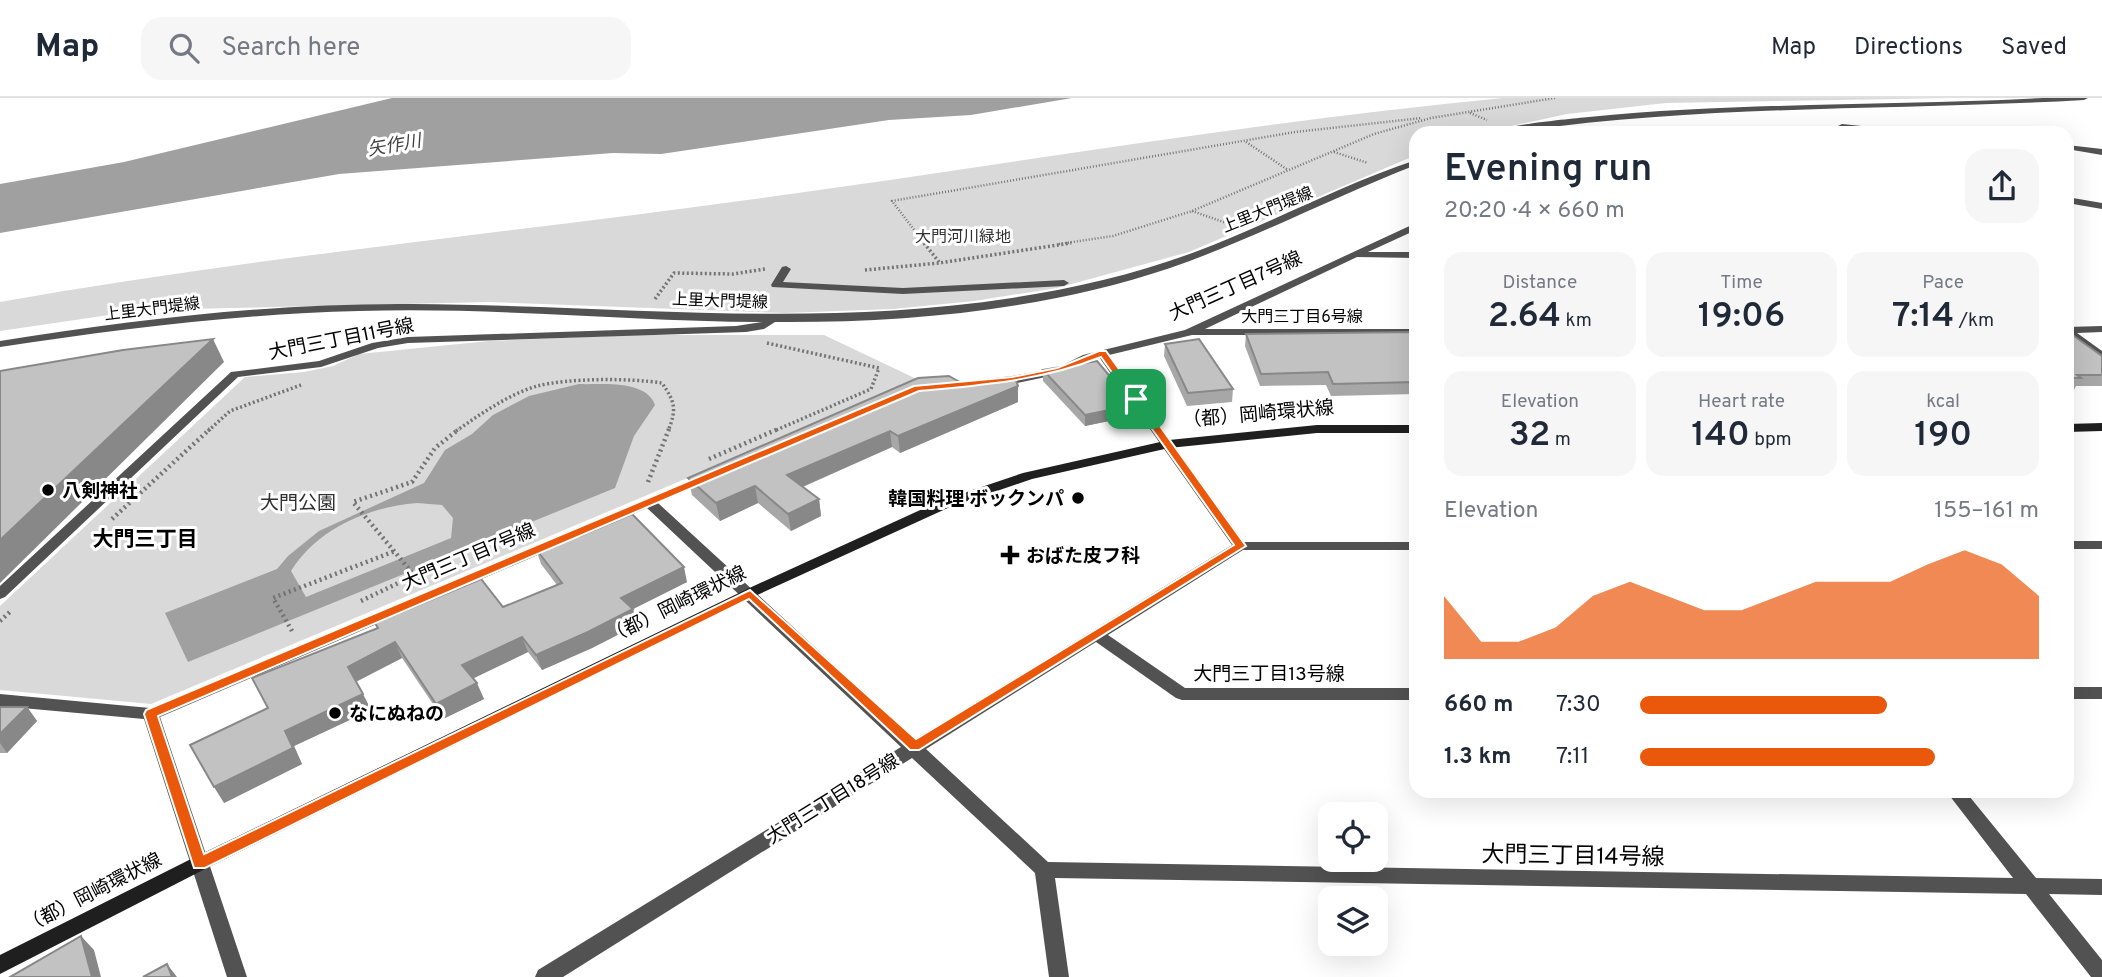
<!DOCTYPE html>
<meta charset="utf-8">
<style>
:root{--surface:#fff;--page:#f6f6f7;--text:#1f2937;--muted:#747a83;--line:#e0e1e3;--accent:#ea580c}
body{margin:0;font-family:Overpass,"Noto Sans JP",sans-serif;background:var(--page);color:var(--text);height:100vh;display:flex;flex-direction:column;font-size:26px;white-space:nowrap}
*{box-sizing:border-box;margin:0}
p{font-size:23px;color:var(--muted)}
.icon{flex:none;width:38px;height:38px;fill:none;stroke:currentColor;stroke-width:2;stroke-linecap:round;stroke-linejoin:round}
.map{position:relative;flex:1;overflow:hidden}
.side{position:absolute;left:1409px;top:28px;width:665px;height:672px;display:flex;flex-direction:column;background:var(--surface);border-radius:21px;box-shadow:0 7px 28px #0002}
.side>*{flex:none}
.buttons{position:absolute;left:1318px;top:704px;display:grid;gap:14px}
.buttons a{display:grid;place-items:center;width:70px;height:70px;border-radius:14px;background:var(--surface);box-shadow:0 7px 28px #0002;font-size:35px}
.pin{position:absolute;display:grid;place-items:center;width:60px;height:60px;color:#fff;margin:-30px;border-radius:14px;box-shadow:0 4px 10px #0006}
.round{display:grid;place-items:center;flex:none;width:74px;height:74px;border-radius:21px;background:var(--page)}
.headline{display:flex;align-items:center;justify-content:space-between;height:119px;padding:0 35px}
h1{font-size:38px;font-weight:600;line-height:52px}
.figures{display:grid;grid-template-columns:repeat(3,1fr);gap:10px;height:119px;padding:7px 35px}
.figures div{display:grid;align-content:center;border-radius:18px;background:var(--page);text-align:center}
.figures b{font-size:35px;font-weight:600}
.figures small{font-size:19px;font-weight:400}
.figures p{font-size:19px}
.chart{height:196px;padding:14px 35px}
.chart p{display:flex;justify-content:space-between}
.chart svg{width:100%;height:126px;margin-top:7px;fill:var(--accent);opacity:.7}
ul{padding:0 35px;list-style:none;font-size:23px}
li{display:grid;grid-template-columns:112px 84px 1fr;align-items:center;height:52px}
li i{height:18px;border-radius:9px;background:var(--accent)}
header{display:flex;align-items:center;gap:42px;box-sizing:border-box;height:98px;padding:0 35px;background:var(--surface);border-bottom:2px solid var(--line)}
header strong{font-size:33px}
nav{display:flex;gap:38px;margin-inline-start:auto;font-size:24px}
.search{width:490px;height:63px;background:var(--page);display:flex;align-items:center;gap:18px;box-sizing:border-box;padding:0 24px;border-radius:21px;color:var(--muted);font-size:26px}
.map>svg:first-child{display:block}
</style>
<header>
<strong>Map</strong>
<div class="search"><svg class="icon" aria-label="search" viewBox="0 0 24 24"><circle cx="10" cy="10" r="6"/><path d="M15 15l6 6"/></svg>Search here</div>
<nav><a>Map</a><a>Directions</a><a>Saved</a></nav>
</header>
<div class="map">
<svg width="2102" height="879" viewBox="0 0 2102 879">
<rect width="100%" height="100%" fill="#fff"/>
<!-- green -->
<path fill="#d9d9d9" d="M1503,0h449l-286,5 -99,11 -88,19h-63v22l-227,97 -132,36 -83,13 -81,8 -108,4 -297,-11 -345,8 -143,21v-29c247,-44 499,-68 747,-102 252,-34 503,-78 756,-102z
M633,237h191l99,47 -17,4 -755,318 -151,-14v-84l245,-229 59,-5 29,-6 26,-12 130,-13z"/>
<!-- water -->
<path fill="#a0a0a0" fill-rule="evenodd" d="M392,0h680l-101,17 -82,5 -228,34 -48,-1 -274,21 -339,59v-49l124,-22z
M579,286c21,1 67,-5 76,21l-21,31 -19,52 -427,174 -23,-49 112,-44 11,-13 31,-25 105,-48 21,-33 27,-16 21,-19 36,-19zM417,405l25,2 11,13 -2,20 -145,59 -15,-26c26,-42 77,-64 126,-68z"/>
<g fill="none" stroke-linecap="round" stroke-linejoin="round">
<!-- path-far2 -->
<path stroke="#747474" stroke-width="2.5" stroke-dasharray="1 2" stroke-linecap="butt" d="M1470,15l17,7
M1246,44l42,28
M1334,54l34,11
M1192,113l37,13
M925,146l-33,-43 403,-69 127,-14
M1059,146l54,-8 79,-25 182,-77 57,-16 124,-20"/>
<!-- path-far1 -->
<path stroke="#747474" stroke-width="3.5" stroke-dasharray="2 2.5" stroke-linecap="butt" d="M924,145l15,19
M865,172l74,-7 132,-20
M655,201l19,-26 59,1 32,-5
M767,245l112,25 -8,21 -97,42
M208,333l22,-20 71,-26
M456,333c25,-17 51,-36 81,-45 32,-8 93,-8 125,-3 13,19 15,26 6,48"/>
<!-- path -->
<path stroke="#747474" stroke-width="4.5" stroke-dasharray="2 3.5" stroke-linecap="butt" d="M709,361l69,-30
M648,384l21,-53
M112,421l98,-90
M419,483l-66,-79 59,-20 23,-34 24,-19
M361,503l54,-26 25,-7
M0,523l12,-11
M292,533l-19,-33 122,-47"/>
<!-- street -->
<path fill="#525252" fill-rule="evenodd" d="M2043,0h45l-4,2c-192,11 -385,4 -575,33h-20c15,-8 79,-14 100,-16 151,-15 303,-11 454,-19z
M1842,26l68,7 4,2 -64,-4 3,4h-9l-6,-7z
M2067,47l35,4v6l-35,-6z
M1416,62v5c-83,32 -162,74 -246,103 -125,42 -263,55 -395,54l-11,7 -18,3 -338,11 -30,5 -57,19 -83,10 -233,220 -5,2v-13l231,-214 88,-11 53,-18 36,-6 328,-11 26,-4c-135,-1 -269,-15 -403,-11 -121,3 -240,18 -359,36v-6c136,-22 273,-38 411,-37 204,1 398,25 601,-6 63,-10 124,-24 183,-46 75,-28 145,-67 221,-92z
M2067,99l35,6v6l-35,-6z
M1416,125v7l-48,22h48v6l-59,-1 -152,72h211v6h-224l-83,20 135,187h172v8h-173l-135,85 77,53h231v12h-234l-6,-2 -80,-56 -170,107 122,113 965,16 -67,-87h19l71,87 66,1v16l-53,-1 53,66v17h-11l-65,-83 -971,-16 14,99h-20l-14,-104 -123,-115 -349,219h-28l3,-7 363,-223 -254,-239 -487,209 87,260h-20l-83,-258 -144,-13v-12l150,14 557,-235 7,4 -2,3 -54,23 257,236 317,-194 -133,-188 -39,17 -48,10 -64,6 -6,-4 2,-2 68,-8 45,-8 26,-13 102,-25z
M786,168l5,3 -8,13 120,6 161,-8 5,3 -5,3 -161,8 -131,-7 -1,-2 11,-18z
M2102,228v6l-25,1 25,18v8l-35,-23v-9z
M2067,443h35v8h-35z
M2067,589h35v12h-35z"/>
<!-- secondary -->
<path fill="#1f1f1f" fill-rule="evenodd" d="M2102,325v8l-35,1v-8z
M1317,327h99v8h-99l-148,15 -137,31 -82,28 -195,89 -548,272 -207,106v-19l193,-97 552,-268 195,-89 83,-28 146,-33z"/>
</g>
<!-- wall -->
<path fill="#a7a7a7" d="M2067,233l35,25v30h-26l-2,4h-7z
M1416,234v62l-85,2 -5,-11 -66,1 -15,-40 1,-12z
M1165,246l68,45 -1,13 -45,4 -23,-50z
M1043,272l91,35 -1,11 -48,10 -42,-45z
M967,288l51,16 -118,51 -8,-6 -89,40 16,12 2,17 -30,15 -33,-28 -38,18 -28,-26 -4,-17z
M580,438l107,46 -54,27 4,16 -45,23 -50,22 -14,-18 -55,26 11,21 -41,20 -41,-61 -46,24 15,28 -77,36 8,18 -78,39 44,-95 -16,-30 251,-71 54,-22 -16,-21 -5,-15z
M0,609h27l10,14 -30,32h-7z"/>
<!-- shaded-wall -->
<path fill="#888" d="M213,241l11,23 -224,221v-43z
M1018,288v16l-118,51 -2,-17z
M1134,307l-1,11 -48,10v-11z
M890,333l2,16 -102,45 -3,-17z
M755,388l3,17 -38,18 -4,-18z
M819,401l2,17 -30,15 -3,-17z
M684,469l3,15 -62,31 -4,-15z
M633,511l4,16 -45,23 -50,22 -6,-15z
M522,539l6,15 -60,29 -6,-16z
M395,544l7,16 -47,24 -7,-15z
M477,585l7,16 -41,20 -7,-15z
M363,596l8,16 -77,36 8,18 -78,39 -10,-16 71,-56z
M27,609l10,14 -30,32 -7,-10v-9z
M81,838l13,14 7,27h-9z
M167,866l10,13h-5z"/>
<!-- building -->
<path fill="#c2c2c2" stroke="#888" stroke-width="2" d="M2067,233l35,25v19h-25l4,3h-14z
M1416,234v50l-83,2 -5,-12 -67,2 -15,-40z
M213,241l-213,201v-169l123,-21z
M1199,241l34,50 -45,4 -23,-49z
M1097,263l37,44 -49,10 -42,-45z
M949,278l18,10 48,-9 3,9 -120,50 -8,-5 -103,44 32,24 -31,15 -33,-28 -39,17 -28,-25 230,-100z
M632,416l52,53 -63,31 12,11 -45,23 -52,23 -14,-18 -60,28 15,18 -41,21 -41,-62 -47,25 15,27 -78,37 8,17 -79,39 -24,-42 78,-37 -16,-30 126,-50 -3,-5 106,-44 22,28 59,-24 -26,-34 41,-17 3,4z
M0,609h27l-27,27z
M81,838l11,41h-82z
M167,866l5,13h-29z"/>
<!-- route -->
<path fill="#ea580c" stroke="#fff" stroke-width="2" fill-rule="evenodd" d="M1099,253h7l140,195 -327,204h-9l-161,-151 -544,269h-11l-50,-154 2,-4 768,-324 98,-9 45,-9zM1101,259l133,188 -318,194 -166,-149 -546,264 -46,-138 761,-325c63,-6 122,-10 182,-34z"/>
<!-- markers -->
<g fill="#000" stroke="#fff" stroke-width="2.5">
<circle cx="48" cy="392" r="7"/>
<circle cx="1078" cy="400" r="7"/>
<path d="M1006.5 446.5h7v7h7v7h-7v7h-7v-7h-7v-7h7z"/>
<circle cx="335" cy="615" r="7"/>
</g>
<g text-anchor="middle" stroke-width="6" stroke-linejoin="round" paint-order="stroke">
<!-- far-street labels -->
<g font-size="16" fill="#000" stroke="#fff">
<text transform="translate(1267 111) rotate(-22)" y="6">上里大門堤線</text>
<text transform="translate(720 202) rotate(2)" y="6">上里大門堤線</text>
<text transform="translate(152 210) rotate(-7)" y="6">上里大門堤線</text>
<text x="1302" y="224">大門三丁目6号線</text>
</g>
<!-- far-park labels -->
<g font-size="16" fill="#303030" stroke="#fff">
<text x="963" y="144">大門河川緑地</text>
</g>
<!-- far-water labels -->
<g font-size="18" font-style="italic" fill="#414141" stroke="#fff">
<text transform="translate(394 47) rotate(-10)" y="6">矢作川</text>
</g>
<!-- street labels -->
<g font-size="19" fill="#000" stroke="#fff">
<text transform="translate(1235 187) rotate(-24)" y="7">大門三丁目7号線</text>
<text transform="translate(341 240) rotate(-11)" y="7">大門三丁目11号線</text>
<text transform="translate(1258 315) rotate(-5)" y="7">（都）岡崎環状線</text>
<text transform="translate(468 458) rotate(-23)" y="7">大門三丁目7号線</text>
<text transform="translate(676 506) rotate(-26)" y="7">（都）岡崎環状線</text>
<text x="1269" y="582">大門三丁目13号線</text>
<text transform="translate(832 700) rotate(-32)" y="7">大門三丁目18号線</text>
<text transform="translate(92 794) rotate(-27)" y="7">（都）岡崎環状線</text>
</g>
<!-- poi labels -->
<g font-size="19" font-weight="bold" fill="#000" stroke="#fff" text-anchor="start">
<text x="62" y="399">八剣神社</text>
<text x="1064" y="407" text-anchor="end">韓国料理 ボックンパ</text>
<text x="1026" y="464">おばた皮フ科</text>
<text x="349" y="622">なにぬねの</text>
</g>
<!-- park labels -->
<g font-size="19" fill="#303030" stroke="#fff">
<text x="298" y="411">大門公園</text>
</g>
<!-- neighbourhood labels -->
<g font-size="21" font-weight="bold" fill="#000" stroke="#fff">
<text x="145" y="448">大門三丁目</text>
</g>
<!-- near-street labels -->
<g font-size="23" fill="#000" stroke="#fff">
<text transform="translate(1573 757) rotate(1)" y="8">大門三丁目14号線</text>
</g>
</g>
</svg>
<div class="buttons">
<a><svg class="icon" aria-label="locate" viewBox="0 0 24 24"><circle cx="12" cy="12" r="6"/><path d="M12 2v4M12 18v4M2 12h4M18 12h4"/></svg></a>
<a><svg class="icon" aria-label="layers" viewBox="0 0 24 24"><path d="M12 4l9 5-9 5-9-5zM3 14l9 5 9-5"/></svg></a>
</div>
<div class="pin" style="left:1136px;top:301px;background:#1e9e55"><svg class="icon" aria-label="arrive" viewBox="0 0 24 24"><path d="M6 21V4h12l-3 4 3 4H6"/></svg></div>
<section class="side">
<div class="headline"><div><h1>Evening run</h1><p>20:20 · 4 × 660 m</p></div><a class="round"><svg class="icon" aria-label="share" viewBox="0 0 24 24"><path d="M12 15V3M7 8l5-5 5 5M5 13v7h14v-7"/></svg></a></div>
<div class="figures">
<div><p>Distance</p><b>2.64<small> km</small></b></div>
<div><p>Time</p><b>19:06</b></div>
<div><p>Pace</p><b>7:14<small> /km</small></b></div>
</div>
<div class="figures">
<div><p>Elevation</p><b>32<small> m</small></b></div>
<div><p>Heart rate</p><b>140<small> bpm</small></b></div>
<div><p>kcal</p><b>190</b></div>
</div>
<div class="chart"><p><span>Elevation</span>155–161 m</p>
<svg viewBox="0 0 160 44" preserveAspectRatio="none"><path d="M0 44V22L10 38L20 38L30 33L40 22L50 17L60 22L70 27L80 27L90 22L100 17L110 17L120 17L130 11L140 6L150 11L160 22V44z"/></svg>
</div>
<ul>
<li><b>660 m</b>7:30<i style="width:62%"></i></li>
<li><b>1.3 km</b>7:11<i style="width:74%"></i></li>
</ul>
</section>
</div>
